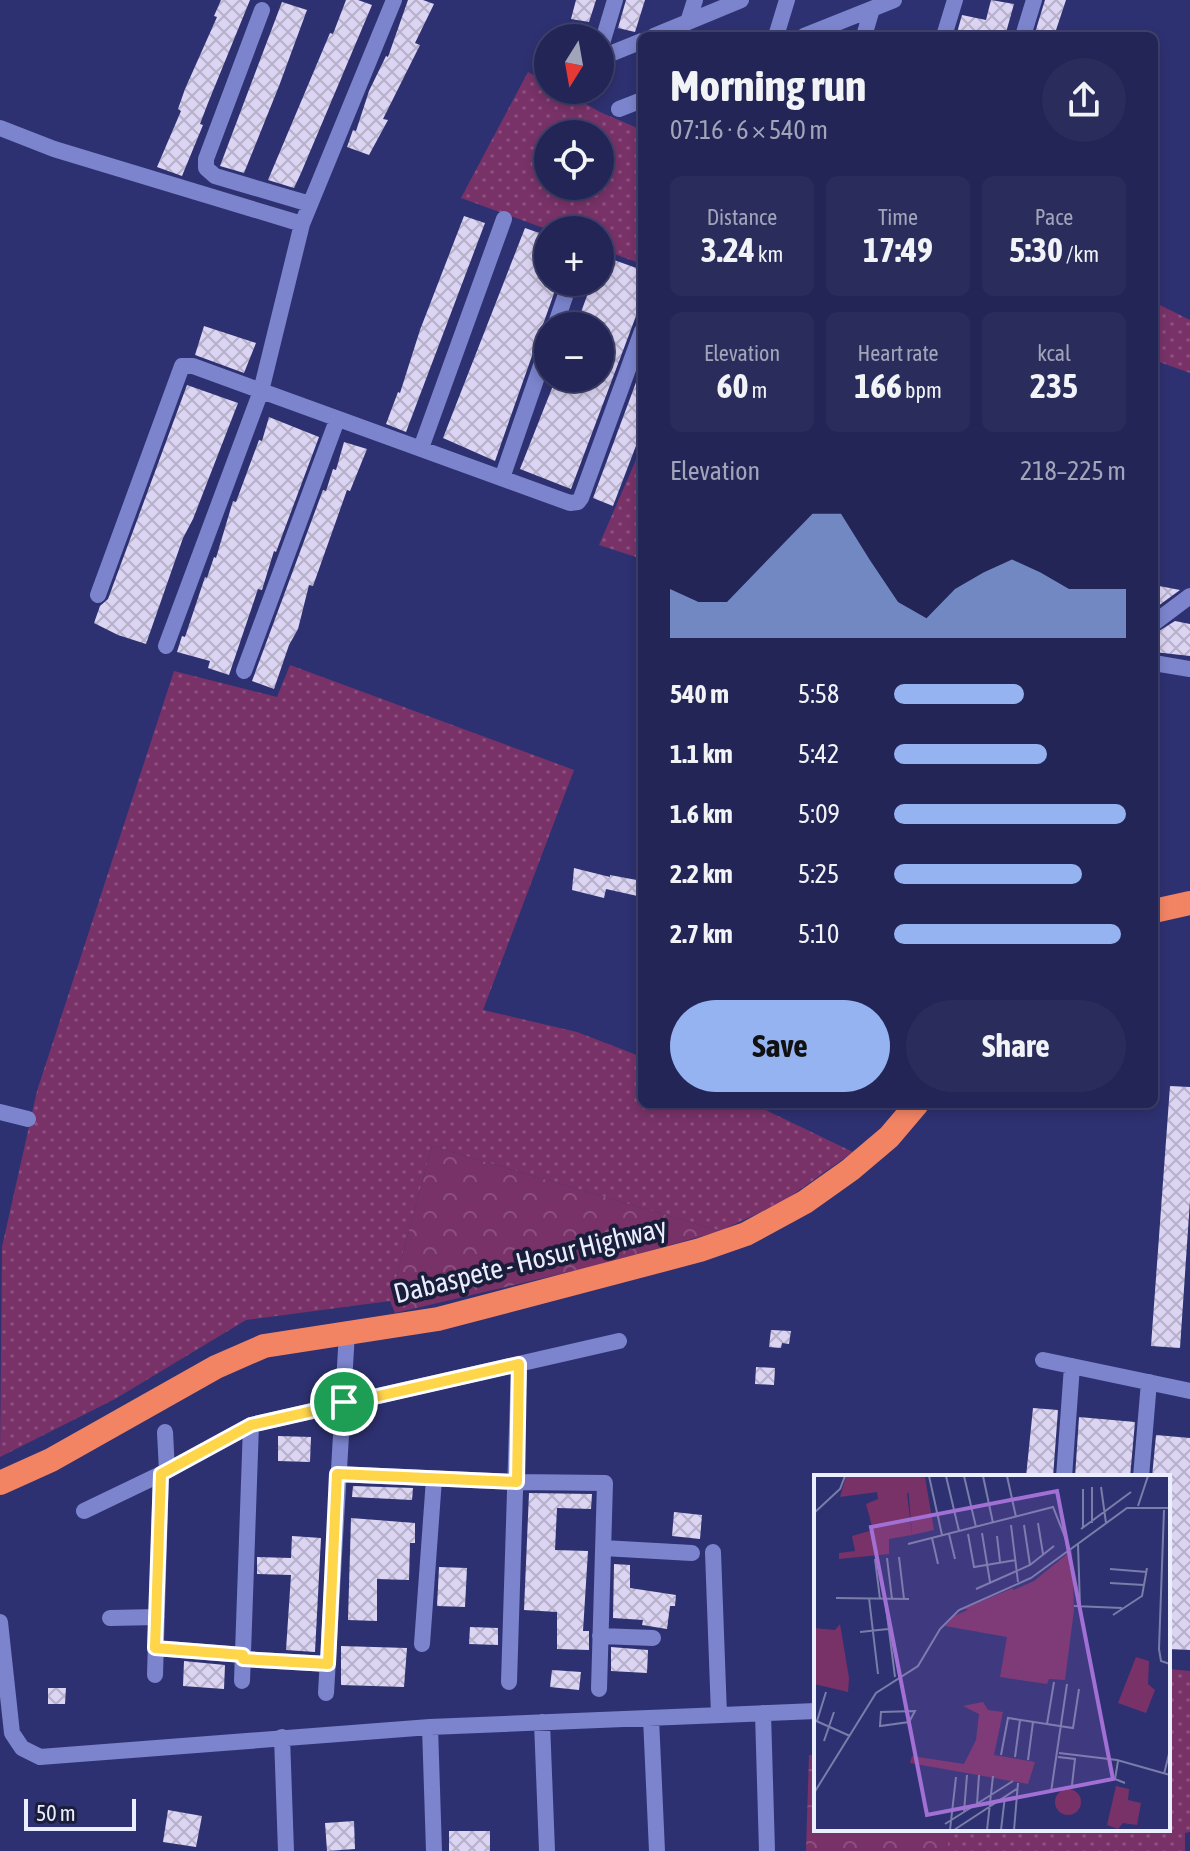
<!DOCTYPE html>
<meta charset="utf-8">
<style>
:root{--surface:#222555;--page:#2a2d5b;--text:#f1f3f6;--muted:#a2a5b9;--line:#3f426c;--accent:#95b2f1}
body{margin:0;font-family:"Asap Condensed",sans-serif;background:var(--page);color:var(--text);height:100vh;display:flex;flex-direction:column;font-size:30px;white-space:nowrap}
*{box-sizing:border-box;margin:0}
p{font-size:26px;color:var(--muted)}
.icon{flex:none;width:44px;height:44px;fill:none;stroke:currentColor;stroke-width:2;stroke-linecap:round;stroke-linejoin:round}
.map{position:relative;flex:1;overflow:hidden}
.drawer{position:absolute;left:638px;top:32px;width:520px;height:1076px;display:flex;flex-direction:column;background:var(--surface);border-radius:12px;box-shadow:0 4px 12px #0003,0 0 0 2px var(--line)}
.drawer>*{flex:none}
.needle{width:52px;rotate:191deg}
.fabs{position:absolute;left:534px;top:24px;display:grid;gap:16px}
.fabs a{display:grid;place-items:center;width:80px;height:80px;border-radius:50%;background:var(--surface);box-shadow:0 4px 12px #0003,0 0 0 2px var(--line);font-size:40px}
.scale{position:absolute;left:24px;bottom:20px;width:112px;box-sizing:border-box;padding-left:8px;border:4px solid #ebeefe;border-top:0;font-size:22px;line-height:28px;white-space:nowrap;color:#ebeefe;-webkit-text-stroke:6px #1b1e3b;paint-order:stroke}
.pin{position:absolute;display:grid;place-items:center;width:68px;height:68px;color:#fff;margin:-34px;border:4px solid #fff;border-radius:50%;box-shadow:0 2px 8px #0007}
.round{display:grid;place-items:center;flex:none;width:84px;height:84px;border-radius:42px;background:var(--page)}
.overview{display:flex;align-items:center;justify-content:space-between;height:136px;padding:0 32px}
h1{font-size:44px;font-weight:700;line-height:60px}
.figures{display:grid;grid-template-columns:repeat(3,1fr);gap:12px;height:136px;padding:8px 32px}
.figures div{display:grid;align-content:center;border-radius:12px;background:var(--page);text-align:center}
.figures b{font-size:34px;font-weight:700}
.figures small{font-size:22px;font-weight:400}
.figures p{font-size:22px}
.chart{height:224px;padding:16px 32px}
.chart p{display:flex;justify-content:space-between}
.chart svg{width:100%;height:144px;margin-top:8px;fill:var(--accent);opacity:.7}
.button{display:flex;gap:16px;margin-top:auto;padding:16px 32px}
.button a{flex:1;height:92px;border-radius:48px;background:var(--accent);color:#111;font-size:32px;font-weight:700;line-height:92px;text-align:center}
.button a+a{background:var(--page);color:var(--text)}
ul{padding:0 32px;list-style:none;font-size:26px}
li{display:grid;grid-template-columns:128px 96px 1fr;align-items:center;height:60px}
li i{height:20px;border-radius:10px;background:var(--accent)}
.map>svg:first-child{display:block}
</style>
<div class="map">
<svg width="1190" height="1851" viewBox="0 0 1190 1851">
<defs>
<pattern id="grass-dots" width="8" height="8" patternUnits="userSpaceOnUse" patternTransform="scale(2)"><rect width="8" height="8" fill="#783268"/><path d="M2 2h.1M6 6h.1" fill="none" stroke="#8b507f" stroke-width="1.8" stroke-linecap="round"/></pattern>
<pattern id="forest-crowns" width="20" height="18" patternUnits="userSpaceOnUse" patternTransform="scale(2)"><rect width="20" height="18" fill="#783268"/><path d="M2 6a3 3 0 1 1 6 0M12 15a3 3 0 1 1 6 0" fill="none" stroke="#8b507f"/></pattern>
<pattern id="building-cross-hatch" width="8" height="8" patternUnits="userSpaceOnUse" patternTransform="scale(2)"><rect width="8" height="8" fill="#dcd4f3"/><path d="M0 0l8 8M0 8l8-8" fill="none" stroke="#b6b1c9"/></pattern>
</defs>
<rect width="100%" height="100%" fill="#2e3171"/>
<!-- grass -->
<path fill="url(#grass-dots)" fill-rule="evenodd" d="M528,72l20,11v7h13l39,22 42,18v134l-42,-15v-19h-51l-88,-32zM548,134h52v52h-52z
M1154,302l36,18v53l-36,-13z
M642,446v113l-43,-14z
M290,665l284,105 -91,240 94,22 65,25v47h111l100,48 -69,49 -64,30 -288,-85 -42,155 -144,19 -131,79 -115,58 2,-210 35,-156 137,-420 103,26z
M1168,1669l22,2v161l-5,1v18h-237v-22h220z"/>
<!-- forest -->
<path fill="url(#forest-crowns)" d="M432,1146l288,85 -117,33 -208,49 -5,-12z
M809,1755h7v74h132v22h-142z"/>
<!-- building -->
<path fill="url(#building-cross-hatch)" d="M221,0h29l-42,103 -8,21 3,1 -21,51 -25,-9 24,-56 -3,-2 7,-20 32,-72 -3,-1z
M346,0h12l14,5 -71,168 -7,15 -26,-8 62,-147 3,1z
M408,0h15l11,4 -19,39 5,2 -37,74 5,1 -19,35 -22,-8 6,-17 3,1 13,-40 17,-35 2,1z
M576,0h20l-7,22 -18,-3z
M626,0h19l-10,32 -17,-4z
M991,0l23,4 -9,32h-49l6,-21 24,5z
M1066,0l-12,36h-20l11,-36z
M282,2l25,8 -28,76 -35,87 -24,-7z
M464,216l21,7 -79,209 -20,-8 12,-32 2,1 20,-63z
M525,228l23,8v46h10l-63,179 -52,-23z
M600,255l42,15v30l-71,189 -51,-20 36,-91h44v-52h-24l16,-44h8z
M204,326l52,17 -12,30 -49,-18z
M641,369l1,61 -29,76 -20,-8z
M187,385l51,18 -45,116 -10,19 -37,106 -28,-9 -24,-12 6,-17 8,-7z
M269,417l50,20 -43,115 -2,-1 -12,39 -4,-1 -29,86 -21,-7 2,-7 -33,-9 5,-16 3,1 20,-60 2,1 7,-21 2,1 17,-57 3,1 23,-62 3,1z
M344,442l23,7 -17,42 -3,-1 -34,96 -4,-1 -11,44 -9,16 -15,44 -22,-8 71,-191 3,1 7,-22 3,1z
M1154,585l26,5 -26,19z
M1175,621l15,3v32l-36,-4v-18z
M574,868l36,9v-2l32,6v16l-36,-8 -2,9 -32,-8z
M1170,1086l20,1v113l-10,148 -29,-2z
M771,1330l20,1 -2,13 -7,-1 -1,5 -12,-1z
M756,1367l19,1 -1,17 -19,-1z
M1033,1408l25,2 -5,67h-27z
M1079,1417l56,5 -5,55h-55z
M1156,1435l34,3v212l-22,-1v-172h-16z
M278,1436l33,1 -1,25 -32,-1z
M353,1486l60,2 -1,12 -60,-3z
M529,1493l63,1 -1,15 -34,-1 -2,42 33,1 -5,80h6v19l-32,-1v-37l-33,-2z
M674,1512l28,3 -2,24 -28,-3z
M351,1518l64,5v20h-5l-1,37 -32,-1v42l-29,-1z
M292,1536l29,2 -6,114 -29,-2 5,-75 -34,-1v-17l34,1z
M614,1564l16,1v23l46,7 -1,11h-5l-3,23 -25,-4 1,-5 -30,-2z
M439,1567l28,1 -2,39 -28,-1z
M470,1627l28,1v17l-29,-1z
M341,1646l66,2 -3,39 -63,-2z
M611,1647l37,3 -1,23 -36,-2z
M184,1661l41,4 -1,24 -41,-3z
M552,1670l29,2 -2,18 -29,-3z
M48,1688h18l-1,16h-17z
M168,1810l34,6 -6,31 -33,-5z
M354,1821l1,28 -28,2 -2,-28z
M449,1831h41v20h-41z"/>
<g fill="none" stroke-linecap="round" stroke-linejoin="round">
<!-- minor -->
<path stroke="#7b84cd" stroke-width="16" d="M262,10l-56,149v9l9,8 95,28
M688,22l7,-22
M654,36l87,-36
M776,36l11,-36
M804,36l90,-36
M864,36l8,-27
M944,36l11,-36
M1023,36l11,-36
M600,50l15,-50
M600,58l42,-17
M588,91v-1
M619,109l23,-9
M0,128l54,21 248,75
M555,326l15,-44
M421,448l83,-229
M502,478l46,-133
M98,595l84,-229h11l377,137 8,-1 3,-4 61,-167
M1154,623l36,-27
M166,646l95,-255 41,-167 92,-224
M1154,663l36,6
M244,671l93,-251
M0,1112l28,7
M1043,1360l147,31
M165,1432l2,39
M337,1474l180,8 88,1 -6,206
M1064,1477l8,-111
M1141,1477l8,-95
M84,1511l77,-37 90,-49 368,-84
M603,1548l89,5
M713,1552l6,163
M110,1618l47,-1
M0,1622l12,111 10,15 18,9 390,-30 386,-16
M600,1636l53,2
M422,1644l12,-165
M155,1648l88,7
M243,1659l85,5
M155,1675l6,-201
M242,1681l9,-256
M509,1682l10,-318
M326,1693l21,-361
M763,1713l4,138
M651,1718l6,133
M542,1722l5,129
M430,1727l4,124
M282,1737l4,114"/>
<!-- highway -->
<path stroke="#f28464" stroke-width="24" d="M1154,911l36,-8
M0,1483l51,-23 165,-93 48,-21 174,-27 262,-69 46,-16 59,-32 45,-32 39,-33 28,-33"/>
</g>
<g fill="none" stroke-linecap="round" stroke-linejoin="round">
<defs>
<path id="route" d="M519,1364l-2,118 -180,-8 -9,190 -85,-5v-4l-88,-7 6,-174 90,-49z"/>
</defs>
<!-- route casing -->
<use href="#route" stroke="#fff" stroke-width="16"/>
<!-- route -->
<use href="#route" stroke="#ffd54a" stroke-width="10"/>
</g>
<g text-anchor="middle" stroke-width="8" stroke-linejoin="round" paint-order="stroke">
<!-- street labels -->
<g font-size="28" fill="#ebeefe" stroke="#1b1e3b">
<text transform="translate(530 1260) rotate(-14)" y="10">Dabaspete - Hosur Highway</text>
</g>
</g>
<!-- overview -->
<g transform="translate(814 1475)">
<rect width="356" height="356" fill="#2e3171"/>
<path d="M32,1h79l-18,18 5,41 -23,4v15l-50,5v-6l16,-2 -3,-15 21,-6 -7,-26 12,-5 -1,-7 -37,5zM258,75l2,60 -9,70 -16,-1 -2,5 -47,-7 7,-40 -62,-11 9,-10 80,-35zM26,149l9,54 -1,14 -34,-8v-56l21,2zM322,182l13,4 -1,23 7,6 -9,23 -28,-10zM169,227l5,8 15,2 -9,43 41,7 -7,22 -118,-21 2,-7 52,8 12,-24 3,-26 -16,-8zM302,311l13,3 -1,11 13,3 -4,22 -14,-2 -5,6 -11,-4zM241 327a13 13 0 1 1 26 0a13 13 0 1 1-26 0Z" fill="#783268"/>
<path d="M111,2l9,53 -22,5 -4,-50zM199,113l-2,26 -48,-5z" fill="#783268"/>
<path fill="none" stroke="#7a7da9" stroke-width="2" d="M115,1l13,59M132,1l13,55M150,1l12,51M169,1l10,47M193,1l9,41M287,12l5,36M324,31l10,-30M350,35l-5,139 2,12 9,3M0,38l26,-24 5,-13M224,48l5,31M278,48v-36M197,50l7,57M210,50l6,40M269,53v-39M267,54l50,-37M168,58l8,49M135,59l6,25M154,59l6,33 42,-7M183,61l3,26M118,63l6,26M94,69l145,-37 16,40M264,69l2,62M85,82l5,42M73,83l5,41M61,84l5,40M296,94l37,3M296,108l34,2M162,114l54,-24 24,-19M22,123l73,1M55,123l9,76M71,124l10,78M260,131l48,2M299,140l29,-19 5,-28M46,157l28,-3M101,236l-6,11 -29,4 1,-14zM0,245l36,16M3,246l9,-29M233,249l7,-42M10,266l10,-29M245,278l58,7 53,15M187,280l7,-37 65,10 6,-39M201,282l5,-37M244,282l17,2 -3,26M214,285l5,-38M304,286l-3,18 10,4M350,299l6,-24M237,317l16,-108M0,318l62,-100 42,-27 22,-37 19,-19 72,-32 96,-70h43M163,329l2,-29M150,337l3,-37M131,349l68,-43M136,355l6,-53M140,355l64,-42M173,355l6,-54M187,355l4,-34M200,355l4,-47"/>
<path fill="#a270d5" fill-opacity="0.15" stroke="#a270d5" stroke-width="4" d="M243,16l56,288 -186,36 -56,-288z"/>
<rect width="356" height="356" fill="none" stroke="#ebeefe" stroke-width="4"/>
</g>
</svg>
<div class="fabs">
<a><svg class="needle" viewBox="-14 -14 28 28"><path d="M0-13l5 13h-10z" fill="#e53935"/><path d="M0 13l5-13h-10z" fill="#a2a5b9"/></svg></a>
<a><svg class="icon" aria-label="locate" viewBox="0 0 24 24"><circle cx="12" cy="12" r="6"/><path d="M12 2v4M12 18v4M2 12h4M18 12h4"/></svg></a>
<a>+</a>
<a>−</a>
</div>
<div class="scale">50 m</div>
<div class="pin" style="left:344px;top:1402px;background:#1e9e55"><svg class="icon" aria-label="arrive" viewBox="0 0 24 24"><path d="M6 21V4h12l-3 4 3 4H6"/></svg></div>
<section class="drawer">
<div class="overview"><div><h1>Morning run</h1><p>07:16 · 6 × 540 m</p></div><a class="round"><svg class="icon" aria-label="share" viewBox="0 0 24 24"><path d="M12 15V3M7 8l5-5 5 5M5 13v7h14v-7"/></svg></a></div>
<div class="figures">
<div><p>Distance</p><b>3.24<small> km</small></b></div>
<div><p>Time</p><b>17:49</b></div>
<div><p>Pace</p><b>5:30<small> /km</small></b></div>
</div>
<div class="figures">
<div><p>Elevation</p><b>60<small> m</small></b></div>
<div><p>Heart rate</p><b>166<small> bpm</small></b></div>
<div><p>kcal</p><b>235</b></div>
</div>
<div class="chart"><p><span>Elevation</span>218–225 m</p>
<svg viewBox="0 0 160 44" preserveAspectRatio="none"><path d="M0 44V29L10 33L20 33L30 24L40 15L50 6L60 6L70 20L80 33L90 38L100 29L110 24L120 20L130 24L140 29L150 29L160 29V44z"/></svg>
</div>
<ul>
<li><b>540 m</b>5:58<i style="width:56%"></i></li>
<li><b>1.1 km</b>5:42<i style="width:66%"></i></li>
<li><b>1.6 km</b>5:09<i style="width:100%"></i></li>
<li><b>2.2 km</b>5:25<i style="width:81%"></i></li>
<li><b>2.7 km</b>5:10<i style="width:98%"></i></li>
</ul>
<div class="button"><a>Save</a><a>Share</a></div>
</section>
</div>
